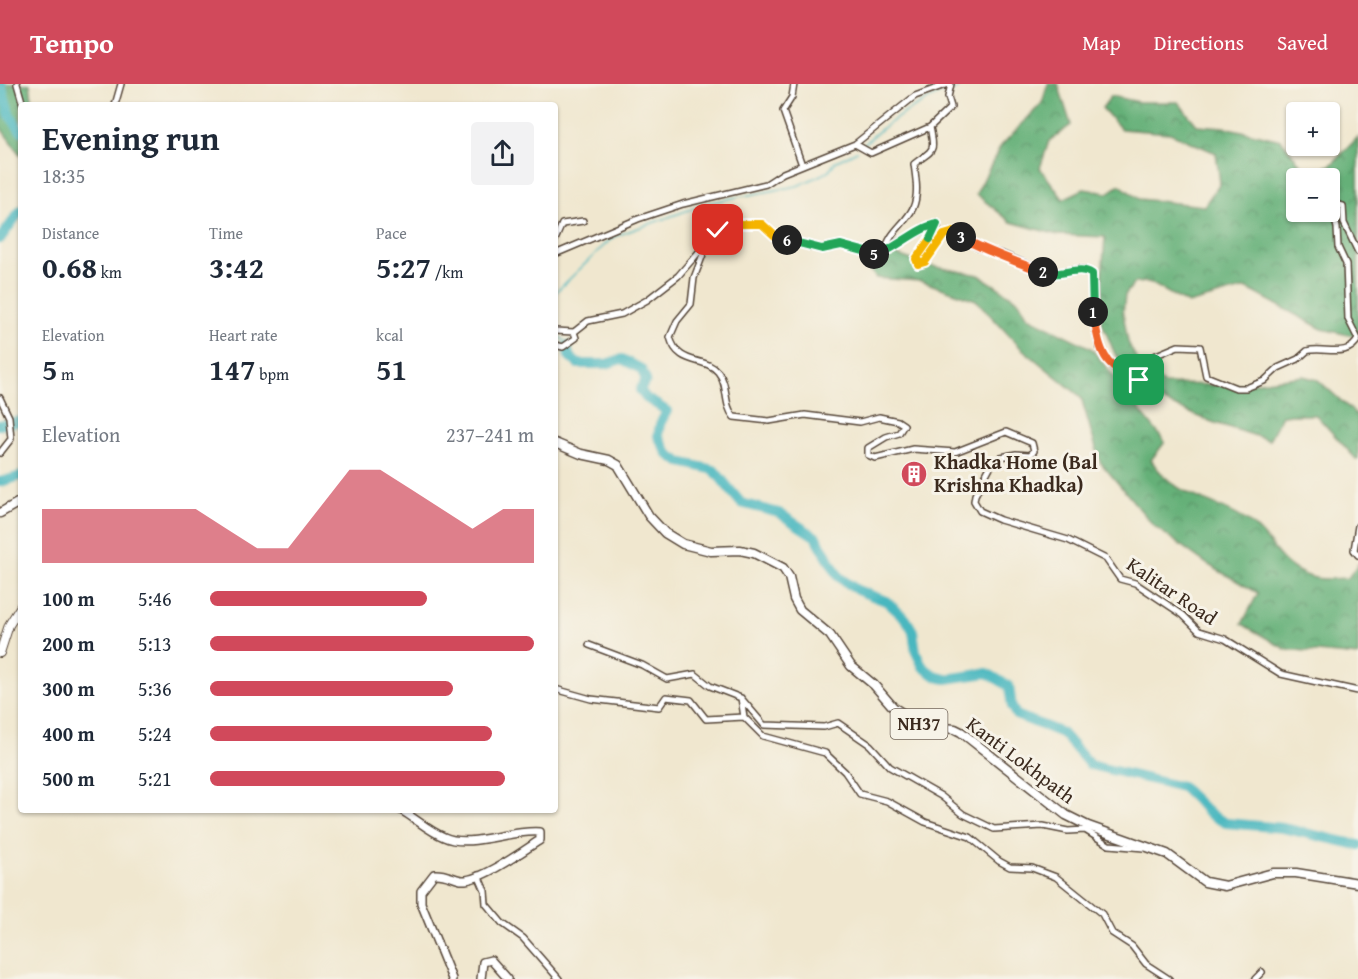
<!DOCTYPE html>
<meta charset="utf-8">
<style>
:root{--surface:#fff;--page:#f2f2f3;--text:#1f2937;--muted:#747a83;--accent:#d1495b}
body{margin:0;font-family:"Gentium Book Plus",serif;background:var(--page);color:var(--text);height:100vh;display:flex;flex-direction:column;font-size:22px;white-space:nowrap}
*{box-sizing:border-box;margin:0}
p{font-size:20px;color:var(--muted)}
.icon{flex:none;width:33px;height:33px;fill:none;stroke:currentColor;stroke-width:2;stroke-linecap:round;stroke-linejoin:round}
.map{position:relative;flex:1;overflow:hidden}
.panel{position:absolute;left:18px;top:18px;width:540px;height:711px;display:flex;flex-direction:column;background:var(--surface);border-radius:6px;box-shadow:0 2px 4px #0004}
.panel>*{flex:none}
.tools{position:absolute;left:1286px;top:18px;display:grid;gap:12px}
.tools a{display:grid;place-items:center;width:54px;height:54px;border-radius:6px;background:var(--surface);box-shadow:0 2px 4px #0004;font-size:30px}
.pin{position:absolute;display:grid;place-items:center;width:51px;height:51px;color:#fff;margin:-26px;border-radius:12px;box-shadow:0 3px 9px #0006}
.km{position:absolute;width:30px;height:30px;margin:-15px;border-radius:50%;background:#222;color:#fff;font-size:16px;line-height:30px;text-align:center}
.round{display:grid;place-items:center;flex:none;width:63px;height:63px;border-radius:6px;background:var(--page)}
.summary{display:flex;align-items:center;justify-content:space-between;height:102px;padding:0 24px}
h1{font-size:33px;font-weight:700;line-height:45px}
.stats{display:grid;grid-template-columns:repeat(3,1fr);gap:9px;height:102px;padding:6px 24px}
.stats div{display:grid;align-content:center}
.stats b{font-size:30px;font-weight:700}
.stats small{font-size:16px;font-weight:400}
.stats p{font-size:16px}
.chart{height:168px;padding:12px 24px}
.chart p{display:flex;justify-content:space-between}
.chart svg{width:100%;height:108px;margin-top:6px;fill:var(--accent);opacity:.7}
ul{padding:0 24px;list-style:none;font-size:20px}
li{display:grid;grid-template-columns:96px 72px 1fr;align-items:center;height:45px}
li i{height:15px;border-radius:8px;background:var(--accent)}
header{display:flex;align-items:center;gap:36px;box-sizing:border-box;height:84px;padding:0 30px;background:var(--accent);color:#fff}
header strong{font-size:28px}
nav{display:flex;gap:33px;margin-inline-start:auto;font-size:21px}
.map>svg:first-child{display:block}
</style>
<header>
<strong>Tempo</strong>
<nav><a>Map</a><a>Directions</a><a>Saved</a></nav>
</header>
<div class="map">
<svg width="1358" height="895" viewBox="0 0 1358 895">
<defs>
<pattern id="forest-crowns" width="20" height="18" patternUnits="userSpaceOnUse" patternTransform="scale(1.5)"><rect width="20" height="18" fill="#65b078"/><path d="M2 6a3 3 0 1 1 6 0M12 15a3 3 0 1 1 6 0" fill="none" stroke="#548f62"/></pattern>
</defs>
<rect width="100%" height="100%" fill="#f7f3e8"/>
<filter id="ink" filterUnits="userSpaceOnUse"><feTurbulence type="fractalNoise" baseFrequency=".0167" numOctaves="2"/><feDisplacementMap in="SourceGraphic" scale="12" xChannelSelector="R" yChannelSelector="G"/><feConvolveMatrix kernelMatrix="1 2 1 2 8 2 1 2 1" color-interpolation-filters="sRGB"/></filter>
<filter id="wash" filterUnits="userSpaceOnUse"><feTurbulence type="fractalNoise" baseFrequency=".008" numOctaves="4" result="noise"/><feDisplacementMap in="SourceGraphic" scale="24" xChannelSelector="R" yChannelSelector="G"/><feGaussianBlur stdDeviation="1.35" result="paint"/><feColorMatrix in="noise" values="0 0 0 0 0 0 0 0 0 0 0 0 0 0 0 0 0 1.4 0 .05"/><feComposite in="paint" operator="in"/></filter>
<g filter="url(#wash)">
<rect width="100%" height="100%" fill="#f0e7cf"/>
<!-- forest -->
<path fill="url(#forest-crowns)" stroke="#506d4b" stroke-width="1.5" fill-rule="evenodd" d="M0,0h30l3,21h-12v51l-21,-29z
M1048,0h10l13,41 -22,16 -9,27 23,31 21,-10 24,4 12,-8 19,14 65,7 16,-23 -4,-30 -46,-20 -49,-4 -19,-21 9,-12 28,6h39l19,23 27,2 57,13 25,31 25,-6 27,-28v200l-36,-8 -76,-41 -58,16 -39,-22 -15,1 -9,12 -2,18 5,29 10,20 26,22 73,1 66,-9 15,4 40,36v43h-2l-40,-44h-34l-13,25 -57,-18 -48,-20 -15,-8 -34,-40 -16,-38 6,-79 -47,-2 -47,-13 -35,-28 25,-48 41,-43zM1296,94h33v34h-33z
M889,168l37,13 53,10 40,26 9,16 63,31 74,94 -14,18c25,40 66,39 99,63 24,18 26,42 61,54 11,4 26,1 37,1l10,-14v92l-73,-7 -43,-25 16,-31 -51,-29 -53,-38 -54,-64 -19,-65 -60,-49 -45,-48 -55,-19 -45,-3 -10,-15z"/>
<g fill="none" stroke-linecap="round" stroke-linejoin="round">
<!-- stream -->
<path stroke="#48b7bf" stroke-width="1.5" d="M953,7l10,-7
M863,61c24,-23 52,-40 83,-54
M555,209l58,-56 98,-35 86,-16 31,-14 7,-10 22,-11
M555,251l9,5"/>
<!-- river -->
<path stroke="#48b7bf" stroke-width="10" d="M1,0l9,32 11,15
M0,155l21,-29
M567,262l2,10 9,8h28l16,-5 19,10 5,11 -6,10 6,8 21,13 -7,13 -2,12 10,18 12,8 34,8 27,33 38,10 37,24 23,40 18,13 29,11 20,18 7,12 3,21 7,15 14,10 9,2 41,-6 22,13 3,21 4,8 46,18 28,32 92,22 29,28 15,8 57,5 75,17
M0,341l21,-4
M0,398l21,-6"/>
</g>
</g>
<g filter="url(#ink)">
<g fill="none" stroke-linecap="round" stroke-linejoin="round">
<defs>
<path id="minor" d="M17,0l6,21
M794,0l-2,13 -9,14 19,54
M115,21l6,-21
M855,60l16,9 59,-26 21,-20 -3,-10 3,-13
M555,156l7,-16 21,-3
M707,160l-13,34 -3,26 -14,17 -7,16c8,30 35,19 48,35 11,13 5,33 16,45l35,4 36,-6 55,7 19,-5 19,4 6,4 -5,8 -13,4 -18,11v7l7,3 38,-9 42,3 51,-20 26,11 2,8 -4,4 -14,-1 -15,3 -11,10 -15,28 -1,6 6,10 20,9 68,20 38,19 14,20 15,4 48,32 16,16 26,8 56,35 77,17
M885,169c3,-21 20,-28 28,-45 6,-14 3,-29 1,-44 18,-15 22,-9 16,-37
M555,170l83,-35 45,-15 83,-20 17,-11 72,-29 60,-48 33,-12
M555,247l19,1 14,-11 34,-7 25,-14 31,-24 40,-46 18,-6h26l13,12 10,4 37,9 19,-4 34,10 10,-2 11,-10 41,-19 1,3 -22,32 2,5 7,-2 19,-27 10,-2 25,15 23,6 48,20 32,-5 10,5c7,30 -6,70 22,94 16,14 27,7 40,30l6,-9 -6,-33 24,-10 22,1 6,29 30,12h10l18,-7 14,-13 20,-9 9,-8c16,-5 41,8 51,-12l-10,-20 -2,-55 -8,-17 -1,-19 -6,-25 12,3 1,17 14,29
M555,261l8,2 13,-9 -2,-6
M0,314l9,19 2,22 -11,14
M1358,442l-4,24 4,5
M589,561l53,20 25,14 28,-5 15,12 31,12 23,27 60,2 14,-4 32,22 20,22 51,29 22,18 31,15 49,-3 25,5 17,-1 24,15 35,3
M555,605l36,10 68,8 7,-10 25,3 15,19 38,-2 19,19 62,17 20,19 15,22 27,7 38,21 45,15 29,24 11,6 22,1 24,9 46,37 10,19 20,13 14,18 23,15
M741,614l3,19
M478,791l7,16 1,13 16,19 21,15 36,41
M1255,895l7,-7"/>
<path id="tertiary" d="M401,726c15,9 28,21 43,27 26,12 67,-8 96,-5v8c-17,11 -60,42 -79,40 -10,-2 -16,-7 -27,-6l-13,17v12l31,76
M481,895l2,-17 8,-2 17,19"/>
<path id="secondary" d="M0,569l9,-28 12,-19"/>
<path id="primary" d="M555,359l26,11 28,6 9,5 31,51 16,17 18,11 28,7 29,-1 14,3 29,15 6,9 5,22 6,11 30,25 21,31 23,19 20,23 29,18 32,3 6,3 105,83 22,11 79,28 38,28 20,4 48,-13h23l62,10
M0,429l21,-12"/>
</defs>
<!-- minor casing -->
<use href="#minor" stroke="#564639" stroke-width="8"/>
<!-- tertiary casing -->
<use href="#tertiary" stroke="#564639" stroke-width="10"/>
<!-- secondary casing -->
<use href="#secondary" stroke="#564639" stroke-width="10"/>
<!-- primary casing -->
<use href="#primary" stroke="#564639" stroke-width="11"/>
<!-- minor -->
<use href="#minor" stroke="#fff" stroke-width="5"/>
<!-- tertiary -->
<use href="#tertiary" stroke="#fff" stroke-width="7"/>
<!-- secondary -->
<use href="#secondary" stroke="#fff" stroke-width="8"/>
<!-- primary -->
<use href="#primary" stroke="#fff" stroke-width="8"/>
</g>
</g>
<g fill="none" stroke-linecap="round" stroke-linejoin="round" filter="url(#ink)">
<defs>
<path id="split-1" d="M1093,228c7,37 7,54 46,68"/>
<path id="split-2" d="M1043,188c17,6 35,-8 49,2l1,38"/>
<path id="split-3" d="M961,153c25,15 55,24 82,35"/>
<path id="split-4" d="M930,155l-14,20 2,5 7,-2 19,-27 10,-3 7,5"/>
<path id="split-5" d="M874,170c16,1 42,-27 63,-30l-7,15"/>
<path id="split-6" d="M787,156l35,9 19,-4 33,9"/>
<path id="split-7" d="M718,146l18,-6h26l13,12 12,4"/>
</defs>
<!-- split-1 casing -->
<use href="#split-1" stroke="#fff" stroke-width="12"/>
<!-- split-2 casing -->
<use href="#split-2" stroke="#fff" stroke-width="12"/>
<!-- split-3 casing -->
<use href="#split-3" stroke="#fff" stroke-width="12"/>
<!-- split-4 casing -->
<use href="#split-4" stroke="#fff" stroke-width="12"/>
<!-- split-5 casing -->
<use href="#split-5" stroke="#fff" stroke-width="12"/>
<!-- split-6 casing -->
<use href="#split-6" stroke="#fff" stroke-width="12"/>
<!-- split-7 casing -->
<use href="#split-7" stroke="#fff" stroke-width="12"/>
<!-- split-1 -->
<use href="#split-1" stroke="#f0652b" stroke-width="8"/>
<!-- split-2 -->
<use href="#split-2" stroke="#22a559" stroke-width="8"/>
<!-- split-3 -->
<use href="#split-3" stroke="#f0652b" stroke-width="8"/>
<!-- split-4 -->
<use href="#split-4" stroke="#f5b400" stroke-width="8"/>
<!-- split-5 -->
<use href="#split-5" stroke="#22a559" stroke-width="8"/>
<!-- split-6 -->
<use href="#split-6" stroke="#22a559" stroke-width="8"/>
<!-- split-7 -->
<use href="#split-7" stroke="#f5b400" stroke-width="8"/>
</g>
<!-- icons -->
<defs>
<symbol id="building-disc" viewBox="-11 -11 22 22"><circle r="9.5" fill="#d1495b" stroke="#f7f3e8"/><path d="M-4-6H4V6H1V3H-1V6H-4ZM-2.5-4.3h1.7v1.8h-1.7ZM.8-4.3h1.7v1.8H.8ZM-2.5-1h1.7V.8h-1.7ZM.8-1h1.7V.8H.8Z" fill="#fff"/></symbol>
</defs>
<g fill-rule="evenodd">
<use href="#building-disc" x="899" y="375" width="30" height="30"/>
</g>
<g text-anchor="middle" stroke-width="6" stroke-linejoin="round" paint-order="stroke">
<!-- shield labels -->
<rect fill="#f7f3e8" stroke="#73665b" stroke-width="1.5" x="890.5" y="625" width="57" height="30" rx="4.5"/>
<g font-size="18" font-weight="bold" fill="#3b2a1e">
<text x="919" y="646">NH37</text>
</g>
<!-- poi labels -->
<g font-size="20" font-weight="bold" fill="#3b2a1e" stroke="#f7f3e8" text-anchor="start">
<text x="934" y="385">Khadka Home (Bal<tspan x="934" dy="23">Krishna Khadka)</tspan></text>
</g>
<!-- street labels -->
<g font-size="20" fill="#3b2a1e" stroke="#f7f3e8">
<text transform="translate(1172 507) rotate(34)" y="7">Kalitar Road</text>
<text transform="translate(1021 676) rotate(37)" y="7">Kanti Lokhpath</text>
</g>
</g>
</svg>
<div class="tools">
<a>+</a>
<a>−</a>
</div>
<div class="pin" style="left:1139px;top:296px;background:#1e9e55"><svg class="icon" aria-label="arrive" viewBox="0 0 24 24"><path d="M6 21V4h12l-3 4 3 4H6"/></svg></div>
<div class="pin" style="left:718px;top:146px;background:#d93025"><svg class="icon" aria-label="check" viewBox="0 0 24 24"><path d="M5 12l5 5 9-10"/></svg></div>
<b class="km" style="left:1093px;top:228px">1</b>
<b class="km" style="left:1043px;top:188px">2</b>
<b class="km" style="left:961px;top:153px">3</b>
<b class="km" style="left:874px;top:170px">5</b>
<b class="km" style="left:787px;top:156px">6</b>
<section class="panel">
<div class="summary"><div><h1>Evening run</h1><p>18:35</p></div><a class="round"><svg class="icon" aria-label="share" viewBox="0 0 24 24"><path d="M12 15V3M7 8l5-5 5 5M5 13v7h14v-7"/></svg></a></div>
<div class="stats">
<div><p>Distance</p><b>0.68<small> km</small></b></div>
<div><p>Time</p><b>3:42</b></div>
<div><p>Pace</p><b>5:27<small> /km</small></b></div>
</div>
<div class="stats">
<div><p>Elevation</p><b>5<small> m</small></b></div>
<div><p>Heart rate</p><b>147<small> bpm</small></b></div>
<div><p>kcal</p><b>51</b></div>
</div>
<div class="chart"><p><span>Elevation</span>237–241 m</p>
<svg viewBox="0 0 160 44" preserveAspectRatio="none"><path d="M0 44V22L10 22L20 22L30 22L40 22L50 22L60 30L70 38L80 38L90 22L100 6L110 6L120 14L130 22L140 30L150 22L160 22V44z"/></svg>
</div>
<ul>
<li><b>100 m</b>5:46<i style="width:67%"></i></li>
<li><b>200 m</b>5:13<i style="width:100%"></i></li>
<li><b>300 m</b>5:36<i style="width:75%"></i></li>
<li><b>400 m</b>5:24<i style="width:87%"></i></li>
<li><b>500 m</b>5:21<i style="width:91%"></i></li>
</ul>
</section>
</div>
